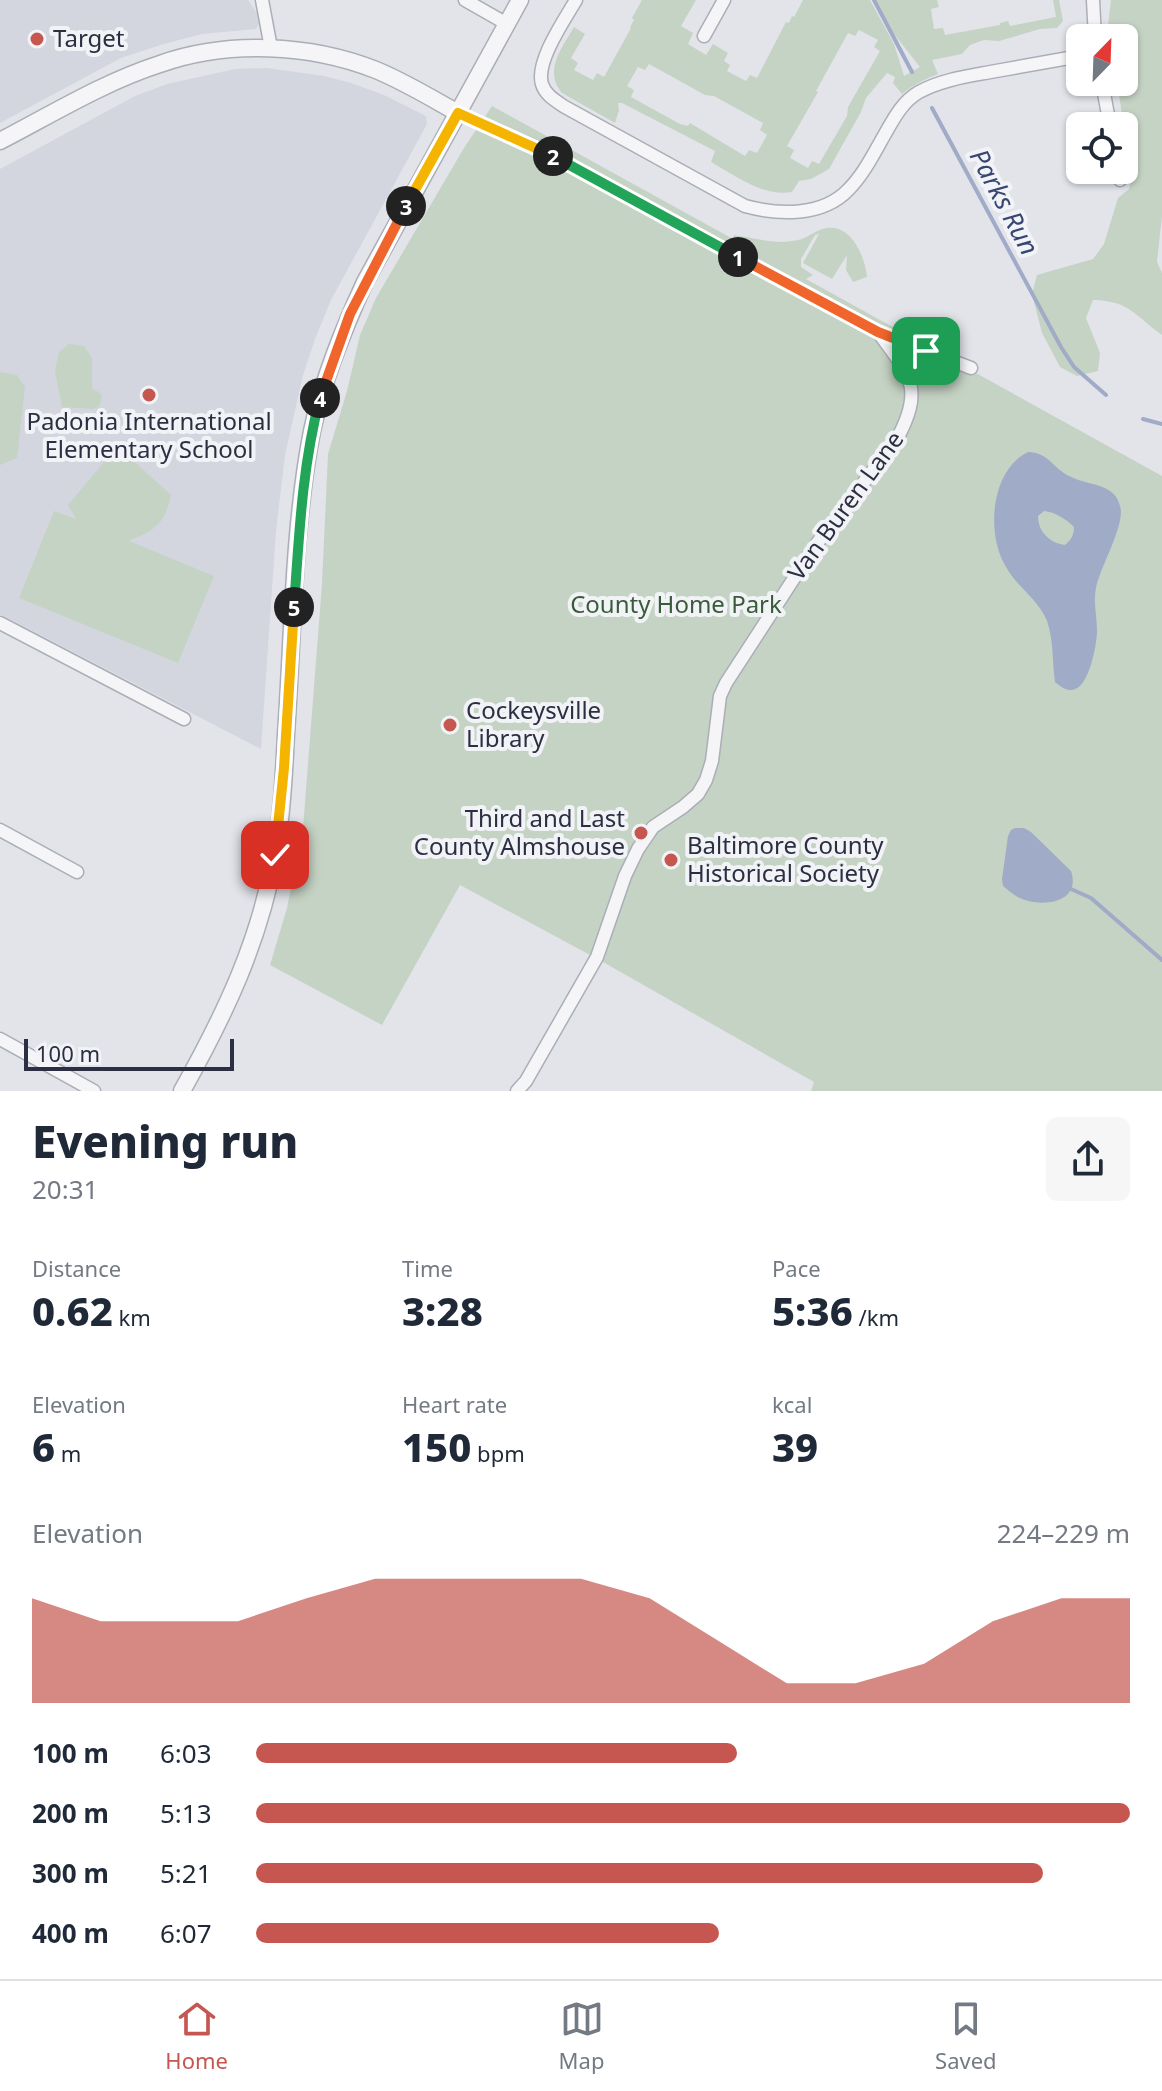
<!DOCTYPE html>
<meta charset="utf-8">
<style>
:root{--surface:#fff;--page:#f6f6f7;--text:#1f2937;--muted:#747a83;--line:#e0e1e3;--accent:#c65750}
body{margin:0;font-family:"Noto Sans",sans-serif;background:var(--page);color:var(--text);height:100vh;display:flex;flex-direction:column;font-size:30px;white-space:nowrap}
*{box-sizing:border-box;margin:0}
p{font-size:26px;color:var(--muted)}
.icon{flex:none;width:44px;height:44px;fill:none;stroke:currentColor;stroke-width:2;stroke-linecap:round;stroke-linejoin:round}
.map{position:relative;height:1091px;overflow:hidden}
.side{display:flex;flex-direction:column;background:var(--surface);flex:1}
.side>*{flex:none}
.needle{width:52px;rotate:23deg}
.buttons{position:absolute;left:1066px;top:24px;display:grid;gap:16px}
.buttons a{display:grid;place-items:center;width:72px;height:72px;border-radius:12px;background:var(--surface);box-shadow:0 2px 6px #0004;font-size:40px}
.scale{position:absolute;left:24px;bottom:20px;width:210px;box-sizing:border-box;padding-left:8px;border:4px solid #2b2f41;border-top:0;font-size:22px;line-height:28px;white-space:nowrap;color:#2b2f41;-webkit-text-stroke:6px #f2f3f7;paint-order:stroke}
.pin{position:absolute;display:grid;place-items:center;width:68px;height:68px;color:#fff;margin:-34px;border-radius:16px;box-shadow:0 4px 12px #0006}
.km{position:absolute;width:40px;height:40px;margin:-20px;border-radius:50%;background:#222;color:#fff;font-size:22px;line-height:40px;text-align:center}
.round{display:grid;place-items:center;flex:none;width:84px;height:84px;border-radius:12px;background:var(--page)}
.headline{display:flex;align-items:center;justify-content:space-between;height:136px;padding:0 32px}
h1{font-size:44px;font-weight:800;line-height:60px}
.metrics{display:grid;grid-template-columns:repeat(3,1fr);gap:12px;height:136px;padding:8px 32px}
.metrics div{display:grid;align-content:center}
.metrics b{font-size:40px;font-weight:800}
.metrics small{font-size:22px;font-weight:400}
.metrics p{font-size:22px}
.chart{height:224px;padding:16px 32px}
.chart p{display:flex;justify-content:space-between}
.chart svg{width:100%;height:144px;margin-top:8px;fill:var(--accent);opacity:.7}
ul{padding:0 32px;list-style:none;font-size:26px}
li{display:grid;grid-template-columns:128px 96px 1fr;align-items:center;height:60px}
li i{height:20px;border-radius:10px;background:var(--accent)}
.dock{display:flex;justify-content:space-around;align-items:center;height:112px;border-top:2px solid var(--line);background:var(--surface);font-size:22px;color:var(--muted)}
.dock a{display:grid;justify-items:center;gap:4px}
.dock .on{color:var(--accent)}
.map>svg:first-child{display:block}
</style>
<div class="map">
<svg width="1162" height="1091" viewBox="0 0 1162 1091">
<rect width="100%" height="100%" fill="#e2e4ea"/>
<!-- built -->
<path fill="#d4d6df" d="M0,0h248l10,15 1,9 -3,5 -54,5 -38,10 -43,14 -121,65z
M267,68l57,8 27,7 33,12 42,21 1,8 -96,176 -16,39 -12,36 -18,80 -9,76 -15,218 -261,-135v-445l135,-73 32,-12 68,-15z"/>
<!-- green -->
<path fill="#c5d3c4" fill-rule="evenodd" d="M642,0h54l-15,26 12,7 -5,11 18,11 7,-11 15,9 -4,8 6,4 -3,6 19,10 4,-6 7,3 29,-56 3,1 3,-7 2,1 9,-17h67l24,44 10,32 16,-9 -26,-33 -18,-34h61l2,7 -8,2 3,20 9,-1 2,7 55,-10v-2l8,-2 2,5 46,-9 -3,-17h6l4,21 -6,7 -17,1 -41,12 -15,-1 -14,5 -8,9 -30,6 6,14c-13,5 -25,11 -36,20l-9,-11 2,-6 -8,-4 -21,25 -5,14 -32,57 -18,10 -12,2 -7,11c-29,5 -56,-16 -81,-30l4,-11 -93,-48h-4l1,7 -4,13 -53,-30c-19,-23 0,-45 12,-66l11,7 -14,24 7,5 -4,7 19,10 4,-7 7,4 27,-49 -1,-1 4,-7 -2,-2zM859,30l19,10 -4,7 6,4 -32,56 -1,9 -28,48 -7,-3 -4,7 -18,-10 4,-8 -7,-4 31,-54 -2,-1 32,-58 7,3zM649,64l56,31 9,1 49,27 -3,7 7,5 -10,18 -8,-3 -4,6 -55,-33 -2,3 -8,-2 -49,-27 3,-7 -7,-4 11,-19 7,3z
M1111,0h51v216l-5,46 5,11v62c-28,-20 -32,-34 -69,-35l-7,18 14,35 -2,18 -21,5 -17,-9 -18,-34 -10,-39 5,-19 56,-16 11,-15 14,-46 11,-9 3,-12 -15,-95h7v-44h-16l-1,-4z
M492,106l241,133 1,-4c21,3 43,10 64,5 10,-2 19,-11 29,-12 25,-3 38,29 40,49l-14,5 -7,-12 1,-15 -15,24 -29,-16 16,-29 -4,1 -14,24v8l12,8 -7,4 356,197v615h-351l3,-9 -211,-120 -143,-77 -78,140 -112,-60 17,-57 16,-80 19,-244 6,-130 19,-63 13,-56 16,-37 88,-150z
M69,344l15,2 8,12v31l7,3 3,4 -3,11 -6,2 -31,-2 -7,-36 4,-19z
M0,372l17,3 8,12 -8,71 -17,7z
M126,454l45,41c-6,29 -16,35 -42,46l85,35 -36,87 -159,-65 35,-87 22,8 -8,-14 42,-50z"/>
<!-- water -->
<path fill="#a0abc7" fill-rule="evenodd" d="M1028,452c20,0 25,16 41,24 13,7 29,7 41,15 5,3 8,8 10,15 6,18 -20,61 -24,82 -3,14 1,28 1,43 0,13 -8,58 -25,59 -6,1 -12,-4 -17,-8 -3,-20 -1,-41 -8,-61 -9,-22 -30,-34 -41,-54 -20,-32 -16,-97 22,-115zM1044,511c11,1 22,8 30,16 0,8 -3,13 -9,18 -15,-2 -27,-13 -27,-29z
M1015,828h9l7,4 40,39c10,30 -24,36 -46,29 -8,-2 -15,-8 -22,-14l-1,-7 6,-43 3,-6z"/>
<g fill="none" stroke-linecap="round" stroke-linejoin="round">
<!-- stream -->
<path stroke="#a0abc7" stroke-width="4" d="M874,0l38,72
M932,108l129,239 13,20 32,28
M1143,419l19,5
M1071,889l20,9 71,62"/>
<defs>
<path id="minor" d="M262,0l9,48
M465,0l42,24
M576,0c-11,19 -41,62 -34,84 3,11 14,17 23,23l180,99c33,9 77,11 103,-16 16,-16 26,-37 37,-56 9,-16 18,-33 34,-42 24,-13 51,-16 77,-21 28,-5 56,-10 84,-15
M1093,0l2,38
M704,36l20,-36
M1102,82l8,44
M458,113l80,35 340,184 93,36
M1118,170l2,10
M0,623l184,96
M0,830l77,42
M0,1039l94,52
M517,1091l9,-10 71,-124 28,-81 13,-27 15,-22 30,-20 15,-13 8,-14 6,-19 8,-65 6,-13 89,-137 82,-107c28,-52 12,-64 -19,-107"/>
<path id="tertiary" d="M0,141c52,-27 104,-59 160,-77 68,-24 150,-20 216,6 29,12 55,28 82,43
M182,1091c43,-77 77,-148 93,-236 7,-40 9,-81 11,-121 7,-99 7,-206 26,-303 11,-52 31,-101 53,-149l155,-282"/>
</defs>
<!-- minor casing -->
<use href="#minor" stroke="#abaeb7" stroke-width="15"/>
<!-- tertiary casing -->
<use href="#tertiary" stroke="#abaeb7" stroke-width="19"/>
<!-- minor -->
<use href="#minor" stroke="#f5f5f8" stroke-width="12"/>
<!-- tertiary -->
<use href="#tertiary" stroke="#f5f5f8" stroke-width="16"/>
</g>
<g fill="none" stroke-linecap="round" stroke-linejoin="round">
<defs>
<path id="split-1" d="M738,257l140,75 48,19"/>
<path id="split-2" d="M553,156l185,101"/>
<path id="split-3" d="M406,206l52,-93 95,43"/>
<path id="split-4" d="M320,398l30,-84 56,-108"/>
<path id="split-5" d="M294,607c5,-70 8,-141 26,-209"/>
<path id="split-6" d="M275,855l9,-87 10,-161"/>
</defs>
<!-- split-1 casing -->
<use href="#split-1" stroke="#fff" stroke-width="16"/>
<!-- split-2 casing -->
<use href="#split-2" stroke="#fff" stroke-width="16"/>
<!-- split-3 casing -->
<use href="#split-3" stroke="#fff" stroke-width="16"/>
<!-- split-4 casing -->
<use href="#split-4" stroke="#fff" stroke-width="16"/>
<!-- split-5 casing -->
<use href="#split-5" stroke="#fff" stroke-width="16"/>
<!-- split-6 casing -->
<use href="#split-6" stroke="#fff" stroke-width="16"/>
<!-- split-1 -->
<use href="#split-1" stroke="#f0652b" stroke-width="10"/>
<!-- split-2 -->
<use href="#split-2" stroke="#22a559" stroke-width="10"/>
<!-- split-3 -->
<use href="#split-3" stroke="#f5b400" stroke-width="10"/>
<!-- split-4 -->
<use href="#split-4" stroke="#f0652b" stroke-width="10"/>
<!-- split-5 -->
<use href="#split-5" stroke="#22a559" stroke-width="10"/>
<!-- split-6 -->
<use href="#split-6" stroke="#f5b400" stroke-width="10"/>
</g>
<!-- markers -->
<g fill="#c65750" stroke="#f2f3f7" stroke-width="3">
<circle cx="37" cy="39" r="8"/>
<circle cx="149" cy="395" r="8"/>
<circle cx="450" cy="725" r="8"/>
<circle cx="641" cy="833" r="8"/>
<circle cx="671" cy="860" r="8"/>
</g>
<g text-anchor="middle" stroke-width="8" stroke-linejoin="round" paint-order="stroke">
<!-- poi labels -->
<g font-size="24" fill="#2b2f41" stroke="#f2f3f7" text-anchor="start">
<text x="53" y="47">Target</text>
<text x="149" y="430" text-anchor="middle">Padonia International<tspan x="149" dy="28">Elementary School</tspan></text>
<text x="466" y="719">Cockeysville<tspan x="466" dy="28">Library</tspan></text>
<text x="625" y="827" text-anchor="end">Third and Last<tspan x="625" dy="28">County Almshouse</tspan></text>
<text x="687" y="854">Baltimore County<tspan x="687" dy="28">Historical Society</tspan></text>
</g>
<!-- street labels -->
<g font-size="24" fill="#2b2f41" stroke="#f2f3f7">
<text transform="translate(846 506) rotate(-54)" y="8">Van Buren Lane</text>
</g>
<!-- park labels -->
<g font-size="24" fill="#395c3a" stroke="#f2f3f7">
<text x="676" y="613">County Home Park</text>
</g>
<!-- water labels -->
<g font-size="26" font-style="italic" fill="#384672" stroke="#f2f3f7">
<text transform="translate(1004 202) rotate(62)" y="9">Parks Run</text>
</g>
</g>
</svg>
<div class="buttons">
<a><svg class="needle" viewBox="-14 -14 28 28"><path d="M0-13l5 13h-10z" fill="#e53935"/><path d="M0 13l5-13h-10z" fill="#747a83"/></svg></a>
<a><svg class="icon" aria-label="locate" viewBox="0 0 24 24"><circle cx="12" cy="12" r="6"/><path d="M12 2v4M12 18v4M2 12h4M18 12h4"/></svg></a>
</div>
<div class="scale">100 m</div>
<div class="pin" style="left:926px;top:351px;background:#1e9e55"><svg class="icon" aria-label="arrive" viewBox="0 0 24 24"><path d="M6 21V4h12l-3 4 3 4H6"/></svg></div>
<div class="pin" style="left:275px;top:855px;background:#d93025"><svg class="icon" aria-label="check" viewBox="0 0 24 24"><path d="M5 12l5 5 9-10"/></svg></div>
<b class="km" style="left:738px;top:257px">1</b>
<b class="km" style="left:553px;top:156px">2</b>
<b class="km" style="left:406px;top:206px">3</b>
<b class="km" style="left:320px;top:398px">4</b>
<b class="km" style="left:294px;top:607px">5</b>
</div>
<section class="side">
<div class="headline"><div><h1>Evening run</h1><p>20:31</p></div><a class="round"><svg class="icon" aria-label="share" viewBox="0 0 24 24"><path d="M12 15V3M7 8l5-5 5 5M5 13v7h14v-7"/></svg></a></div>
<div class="metrics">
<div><p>Distance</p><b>0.62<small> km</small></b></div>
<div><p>Time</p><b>3:28</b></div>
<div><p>Pace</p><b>5:36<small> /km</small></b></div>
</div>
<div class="metrics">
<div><p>Elevation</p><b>6<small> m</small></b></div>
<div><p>Heart rate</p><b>150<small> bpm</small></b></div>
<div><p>kcal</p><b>39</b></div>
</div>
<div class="chart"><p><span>Elevation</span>224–229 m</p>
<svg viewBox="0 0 160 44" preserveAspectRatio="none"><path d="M0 44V12L10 19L20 19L30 19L40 12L50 6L60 6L70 6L80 6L90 12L100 25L110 38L120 38L130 32L140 19L150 12L160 12V44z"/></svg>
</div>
<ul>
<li><b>100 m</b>6:03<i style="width:55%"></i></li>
<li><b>200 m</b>5:13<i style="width:100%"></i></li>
<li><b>300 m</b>5:21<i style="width:90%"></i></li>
<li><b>400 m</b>6:07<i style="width:53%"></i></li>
</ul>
</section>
<nav class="dock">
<a class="on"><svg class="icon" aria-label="home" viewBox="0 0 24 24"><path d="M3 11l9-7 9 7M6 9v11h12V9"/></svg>Home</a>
<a><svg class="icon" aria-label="map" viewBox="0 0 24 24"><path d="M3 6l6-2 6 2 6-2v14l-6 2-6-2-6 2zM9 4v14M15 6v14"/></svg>Map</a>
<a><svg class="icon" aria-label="saved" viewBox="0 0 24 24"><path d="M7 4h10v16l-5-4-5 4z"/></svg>Saved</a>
</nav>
